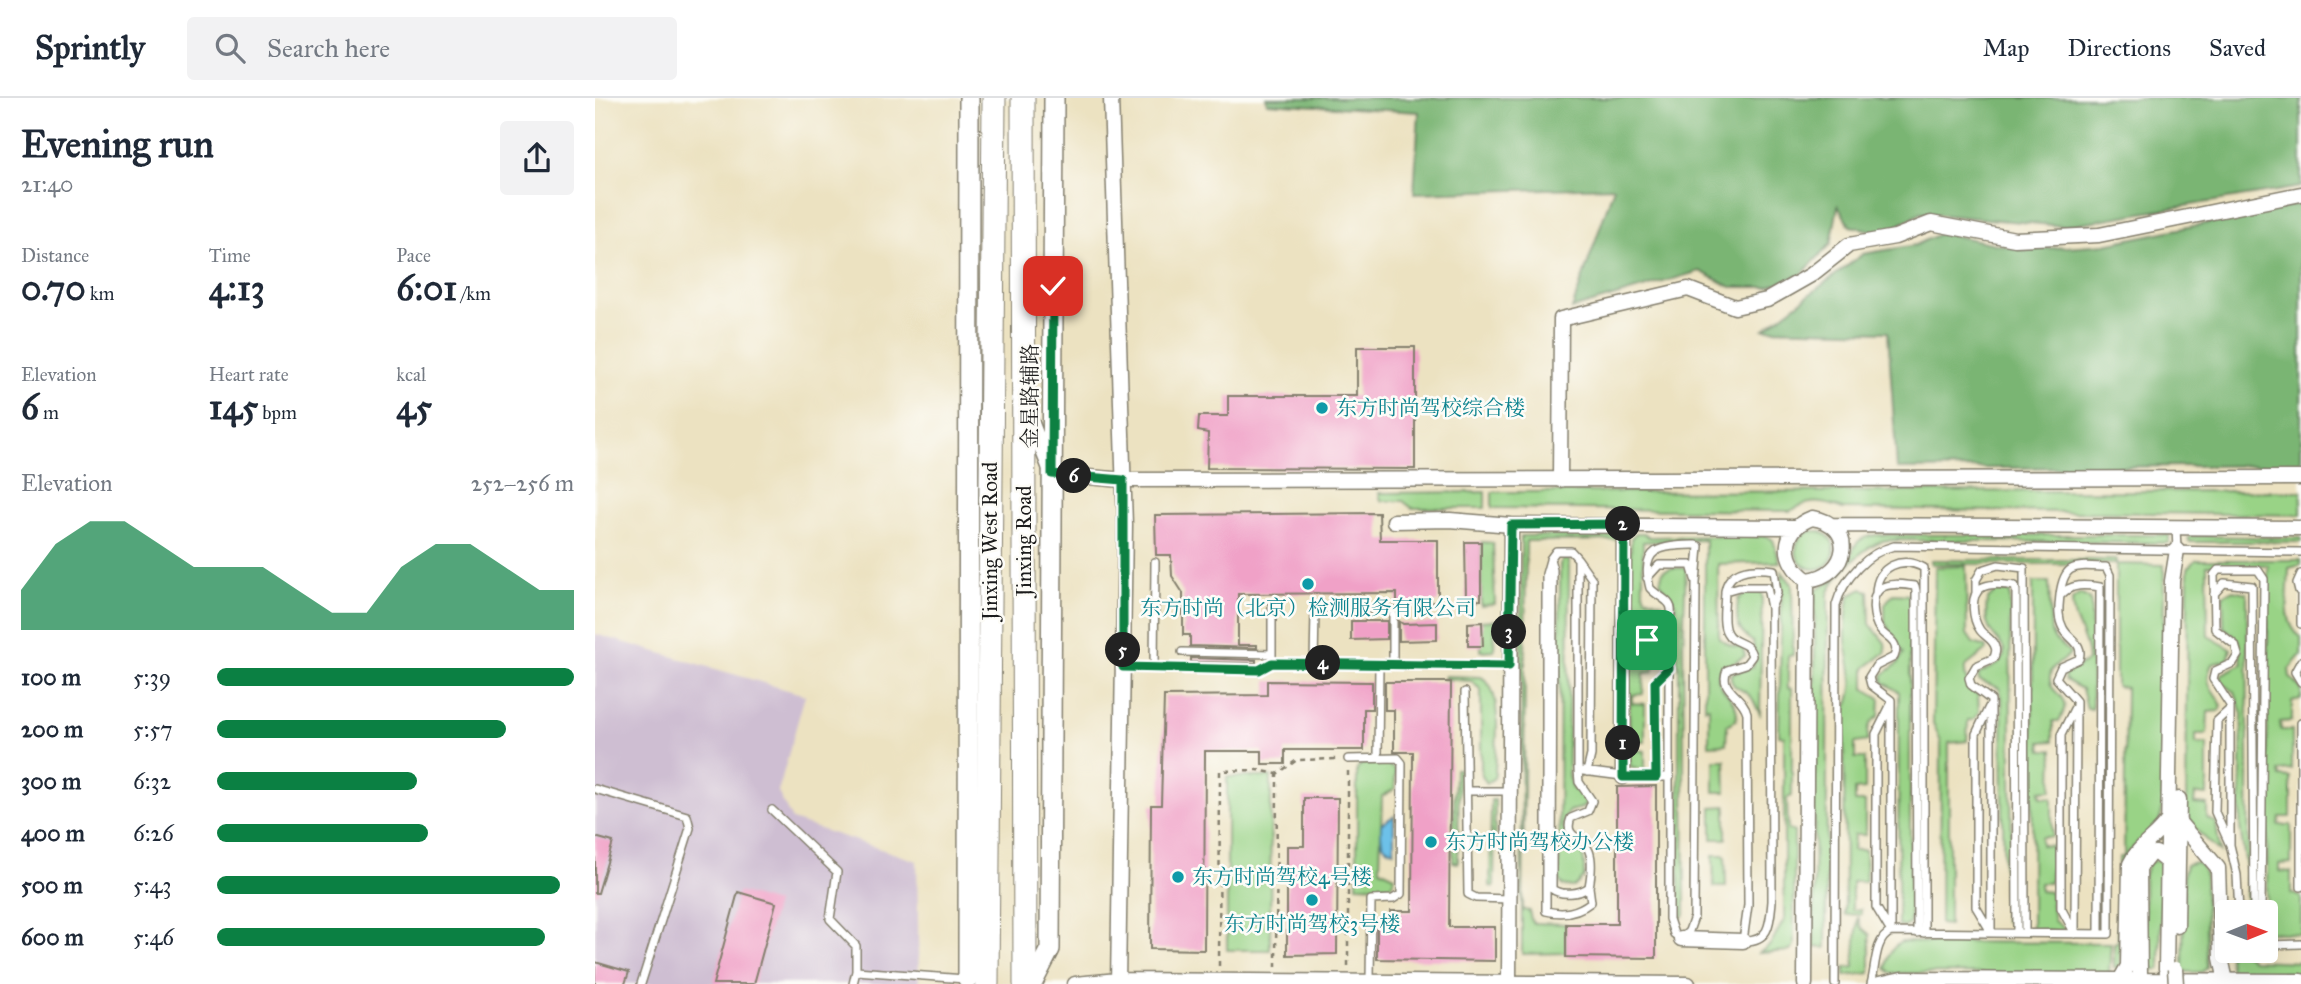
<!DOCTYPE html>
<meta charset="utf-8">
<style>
:root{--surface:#fff;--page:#f2f2f3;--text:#1f2937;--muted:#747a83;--line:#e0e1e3;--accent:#0b8043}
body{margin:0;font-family:"IM FELL Great Primer","Noto Serif SC",serif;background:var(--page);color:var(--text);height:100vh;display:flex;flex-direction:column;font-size:26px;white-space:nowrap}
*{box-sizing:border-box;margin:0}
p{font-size:23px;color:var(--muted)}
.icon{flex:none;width:38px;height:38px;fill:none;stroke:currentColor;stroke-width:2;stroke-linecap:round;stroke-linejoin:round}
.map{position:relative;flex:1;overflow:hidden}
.drawer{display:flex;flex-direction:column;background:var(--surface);width:595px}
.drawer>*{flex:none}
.needle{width:46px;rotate:89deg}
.controls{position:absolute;left:1620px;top:802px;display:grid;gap:14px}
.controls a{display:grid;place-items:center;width:63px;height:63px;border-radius:7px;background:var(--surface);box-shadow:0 7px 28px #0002;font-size:35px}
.pin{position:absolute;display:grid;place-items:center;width:60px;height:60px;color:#fff;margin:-30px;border-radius:14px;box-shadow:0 4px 10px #0006}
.km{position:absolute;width:35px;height:35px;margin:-18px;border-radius:50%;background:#222;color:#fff;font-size:19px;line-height:35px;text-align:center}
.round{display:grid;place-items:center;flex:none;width:74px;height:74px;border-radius:7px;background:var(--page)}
.overview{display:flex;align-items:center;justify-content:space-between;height:119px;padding:0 21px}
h1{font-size:38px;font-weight:800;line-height:52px}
.stats{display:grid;grid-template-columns:repeat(3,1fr);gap:10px;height:119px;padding:7px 21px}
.stats div{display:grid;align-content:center}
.stats b{font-size:35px;font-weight:800}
.stats small{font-size:19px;font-weight:400}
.stats p{font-size:19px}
.chart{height:196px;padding:14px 21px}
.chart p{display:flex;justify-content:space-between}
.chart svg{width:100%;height:126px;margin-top:7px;fill:var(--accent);opacity:.7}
ul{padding:0 21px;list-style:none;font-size:23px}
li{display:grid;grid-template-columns:112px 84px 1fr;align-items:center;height:52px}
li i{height:18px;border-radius:9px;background:var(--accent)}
header{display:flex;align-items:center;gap:42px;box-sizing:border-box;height:98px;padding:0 35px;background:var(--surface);border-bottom:2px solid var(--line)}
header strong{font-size:33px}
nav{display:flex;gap:38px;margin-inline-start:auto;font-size:24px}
.search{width:490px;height:63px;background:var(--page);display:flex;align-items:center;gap:18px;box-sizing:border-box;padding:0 24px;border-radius:7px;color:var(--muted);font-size:26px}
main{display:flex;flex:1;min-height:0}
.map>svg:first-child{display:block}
</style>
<header>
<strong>Sprintly</strong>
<div class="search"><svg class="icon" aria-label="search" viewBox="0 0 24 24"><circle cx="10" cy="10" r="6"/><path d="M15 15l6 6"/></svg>Search here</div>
<nav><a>Map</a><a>Directions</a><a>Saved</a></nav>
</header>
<main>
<section class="drawer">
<div class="overview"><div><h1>Evening run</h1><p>21:40</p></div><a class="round"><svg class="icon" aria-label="share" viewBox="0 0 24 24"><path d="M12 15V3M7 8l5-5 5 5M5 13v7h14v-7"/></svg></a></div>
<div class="stats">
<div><p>Distance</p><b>0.70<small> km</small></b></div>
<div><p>Time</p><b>4:13</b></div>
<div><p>Pace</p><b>6:01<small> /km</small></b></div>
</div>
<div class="stats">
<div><p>Elevation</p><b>6<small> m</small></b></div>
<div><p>Heart rate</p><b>145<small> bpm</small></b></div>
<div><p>kcal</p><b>45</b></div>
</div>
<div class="chart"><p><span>Elevation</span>252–256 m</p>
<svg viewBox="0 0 160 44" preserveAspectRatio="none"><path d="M0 44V30L10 14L20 6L30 6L40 14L50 22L60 22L70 22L80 30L90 38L100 38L110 22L120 14L130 14L140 22L150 30L160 30V44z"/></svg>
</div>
<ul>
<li><b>100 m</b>5:39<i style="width:100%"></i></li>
<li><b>200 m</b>5:57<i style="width:81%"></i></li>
<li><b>300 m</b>6:32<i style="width:56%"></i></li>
<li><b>400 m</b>6:26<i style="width:59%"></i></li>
<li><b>500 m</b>5:43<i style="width:96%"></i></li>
<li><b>600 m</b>5:46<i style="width:92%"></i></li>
</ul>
</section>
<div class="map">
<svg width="1706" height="886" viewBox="0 0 1706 886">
<rect width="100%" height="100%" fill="#fdfcf7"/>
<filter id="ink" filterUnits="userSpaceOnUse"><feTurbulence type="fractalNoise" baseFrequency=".0143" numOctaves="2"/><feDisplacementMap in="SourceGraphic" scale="14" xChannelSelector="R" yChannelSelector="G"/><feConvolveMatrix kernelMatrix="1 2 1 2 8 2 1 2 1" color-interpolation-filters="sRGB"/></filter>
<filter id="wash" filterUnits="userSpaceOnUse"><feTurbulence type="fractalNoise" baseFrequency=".00686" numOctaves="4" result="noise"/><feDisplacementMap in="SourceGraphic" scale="28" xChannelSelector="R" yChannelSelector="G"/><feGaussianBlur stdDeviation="1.57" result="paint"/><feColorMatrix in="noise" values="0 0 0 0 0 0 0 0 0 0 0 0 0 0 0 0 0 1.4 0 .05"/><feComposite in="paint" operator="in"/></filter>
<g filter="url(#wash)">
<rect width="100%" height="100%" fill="#ece2c1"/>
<!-- industrial -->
<path fill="#cebed2" d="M0,536l210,61 -27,97 14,28 125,41 2,123h-324z"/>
<!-- green -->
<path fill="#99d386" stroke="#5a7851" stroke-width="2" d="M1706,393v24l-458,-6c-22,-8 -32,-10 -53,2l-298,-3v-16z
M890,394v16h-73l-9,-7h-22l-2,-8z
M1201 452a19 19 0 1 1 38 0a19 19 0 1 1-38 0Z
M1041,435h8l5,4 118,-1 6,4 7,22 -62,2 1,74 11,7 13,3 2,8 -26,15c-6,21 23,26 17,49l-9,5 -1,19 -17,1v-38l-4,1v-168l-62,2v49l2,6 17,6 5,6 -4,7c-14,5 -22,10 -21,27l16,17 -6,12 -8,1 -1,21 -11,1v8l13,1v38h-11l-1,8 12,1v18l-14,-2 -2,-9 2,-220z
M1022,437l-1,5 -90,1 -3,369 6,1 3,12 34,1v29l-44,1 -1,-418z
M1281,437h293v8l-282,-3c-21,3 -53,36 -59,55l-2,353 -12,-1 1,-355c7,-9 19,-10 27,-19 16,-17 3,-34 34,-38z
M1596,438l110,2v4h-111l-2,-3z
M886,444l12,1 2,61 -14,2z
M970,460l4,2v10l-1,205 4,14 12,5 4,6 -6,8 -13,3c-14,19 0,24 11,38 5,8 4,18 4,28l-10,10 -11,-1 -4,-7 1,-315z
M1336,462h185v4l48,1 -2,247 -3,10 -35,35 -4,111h-6v-25l4,-1 1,-85h5l2,-169 -10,-2v-122h-185z
M1601,462h105v5l-12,3c0,21 -8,56 12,69v18l-12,14 1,8 11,12v10l-9,2v20l-12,1 1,8h11v40l-13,1 1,6 11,1v39h-11l-1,8h12v38l-12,1v7l12,1v21l10,4v37l-34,-2 1,-367h-61l1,71 23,13 -3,11 -16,4c-10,22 2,24 10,42l-3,5 -11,1 -1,22h-11v10h11v51l-12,-1 -1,10 13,1v13l9,5 4,29 -26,-24 -8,-17 2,-243z
M1371,468l1,68 6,9 13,4 1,3 -22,17c-1,13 3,20 13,28l1,17 -6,8h-5l-1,21 -18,2v182l-9,-1 1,-182 -8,-19 2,-156z
M1076,470h15l-3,77 2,257v13l-6,4v-253l-7,-18 -18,-7 -2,-5 2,-6 15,-3 7,-8 -1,-16 -15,-21 3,-11z
M1187,474l10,12 1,71 -5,1v32l4,1v107l-5,2 1,31 6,3v115l-4,4 -31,2 11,-8 14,-25v-184l-5,-1z
M1438,484h16l2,50 3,7 16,14c-5,10 -19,9 -20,24 -2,19 26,17 9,44h-6v20l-12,1 1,8h11l-1,40 -12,1 1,6 11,1v39h-11v8l11,1 -2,37h-10v8l10,1 4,29 16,11 -38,-2z
M1267,491l7,2 1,33 15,19 1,9 -21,16v21l15,9 -1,18c-11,7 -12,13 -11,25l-13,2v15h10v31l-10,1v12h10v33h-11l-1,15h12l1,32h-14v28l9,-1v5l-16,1 -1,-203c15,-25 5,-44 2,-71 -1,-15 1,-30 3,-45z
M1638,492l14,3 2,319h-3v-45l-6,-40 2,-113 -7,-22 -15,-11 2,-7 20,-10 -3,-24 -15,-13 -1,-32z
M1153,494h14l-2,122c-3,-5 -5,-11 -8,-16 -8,-11 -23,-8 -21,-24l22,-7 3,-8 -3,-17c-18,-12 -17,-23 -15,-43z
M1401,494h14l2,330 -8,-1 -2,-223 -3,-10 -20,-8 -1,-4c6,-8 16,-6 23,-15 11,-14 -8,-21 -12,-33 -4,-9 -3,-19 -2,-28z
M1298,496l17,1v328l-5,4 -7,-1 1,-234 -16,-10v-7l15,-12 5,-10 -18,-31v-18z
M1485,496l10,5 1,7 1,103 -5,-1 -5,-19 -17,-9 -1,-6 24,-13c0,-23 -16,-37 -16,-61z
M900,522l-1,30 -13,1v-30z
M850,578l36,1c24,12 14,72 14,97l-1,4 -7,5 -6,-8v-85l-10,-9 -27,-2z
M1119,662h11l1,32h-12z
M782,665h9l9,7v19l-13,7 -2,73 15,7 -4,10 -34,-1v-116l5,-5z
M860,671h4l-1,94 -5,-1z
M632,679h44l-1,173h-43z
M896,702h4l-1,87 -4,-1z
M1131,708v33h-14v-32z
M1118,757h12l1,32h-12z
M1558,763h7l2,5 -2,103 -12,1 -3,-6 -1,-87 4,-13z
M1600,764l6,2 4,12 2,92 -5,4h-15l-4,-3 1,-96 2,-8z
M1263,819l3,10 9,8v38l-25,3v-8l9,-1z
M1306,844l210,1 -2,31 -219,-1 -4,-5c2,-12 4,-19 15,-26z
M1633,852h12l12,10 49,2v11l-70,-1z"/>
<!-- forest -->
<path fill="#7ab573" stroke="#4b6848" stroke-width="2" d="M671,0h1035v89l-238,39 -142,-13 -37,20 -34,-7 -12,-20 -7,38 -30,31 -34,12h-36l-31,-16 -128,38 42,-122 -200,6 5,-81 -152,-9z
M1706,106v261l-404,4 -9,-137 -124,-3 99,-75 53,-9 25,-12 85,17 79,-6z"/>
<!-- water -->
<path fill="#6dc1e9" stroke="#446e82" stroke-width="2" d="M799,718v35c-15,-3 -13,-14 -13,-27z"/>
<g id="blocks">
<!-- building -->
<path fill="#f0a1c7" d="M762,249h58v122l-208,-1 1,-35 -10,-2 1,-15h29v-20h129z
M784,415l1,27h58v62l-41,2v-11l-159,1v51h19v3l-67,-2v-11h-7v-42l-11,-17 -1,-21h-15l-1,-40z
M870,444h16v58l-15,1z
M756,523h36v18l-36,1z
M804,523l4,3 34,-1v17l-38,1z
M887,524l1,24h-15v-23z
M596,560l65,2v3l-65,-1z
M672,583l105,1v27h-8v41h-79v14h-23v-13h-57l-1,199 -54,-1 1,-144h10l3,-109 103,-1z
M790,584h66l-2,245h46v34l-118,-2v-33h14v-15h21l1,-159h-19v-42h-9z
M1061,688v172l-90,-1v-33h51v-137z
M709,700h34l-1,156 -50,1v-109h17z
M0,739l18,5 -15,51h-3z
M143,794l38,11 -22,81h-41z
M0,864l34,10 -4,12h-30z"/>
</g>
</g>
<g filter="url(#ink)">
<use href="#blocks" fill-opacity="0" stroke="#847f6e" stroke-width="2"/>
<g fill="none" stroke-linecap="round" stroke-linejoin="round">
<defs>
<path id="lane" d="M1581,429l1,23
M1100,447l4,1 -3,37 -2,334 -5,14 -8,8 -7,-5 -5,-15v-251l-2,-11c-9,-9 -25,-13 -18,-29l21,-11c6,-17 -11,-18 -20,-29 -11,-42 12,-42 45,-43z
M961,453h15l7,8v211l1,12 13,19 -4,10 -17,7c-8,20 12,18 18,33 4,10 2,25 0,36 -9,7 -28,9 -37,2l1,-319 -3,-11z
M983,461l14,20 -1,176 -4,17
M955,462l-4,14v337c17,4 31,2 45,-9l-2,-15
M1052,480l12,-13h32l4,14
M1144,489h28l4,21 1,293c-2,22 -2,41 -29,40l5,-36 -1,-192c-4,-18 -29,-23 -20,-43l19,-6 6,-8c-3,-16 -19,-11 -25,-23 -6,-9 -2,-30 -2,-42z
M1706,491v35
M1130,493c4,-23 28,-24 49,-21l3,23 -6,15
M1704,493l-2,-8 4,-9
M1281,495c1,-28 26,-37 48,-25v365
M1381,496v-14l6,-10 16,-5 26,3 1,365
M1619,496l10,-11 28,3 2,326
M1466,497c10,-12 25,-10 39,-8v5l-1,342
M756,510l42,2v54
M587,554l90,2
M677,560v-55
M1706,563l-6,11 6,10
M719,565l1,-52 2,-3h24
M528,569l136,3 13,-7 237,3
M559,570l1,-106
M870,594l3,202 8,4 33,1
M1295,608l-14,28v173l15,25
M1394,609l-13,27v173l15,25
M1479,611l-13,26v173l14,26
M1706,625v164
M783,659l1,-93
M753,661l50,-1 4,5 -1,131 -8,5 -22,1 -1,80
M988,673l47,6h40
M1061,679l-1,-95 14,-14
M0,691l92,27 3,12 -49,156
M872,693h42
M177,712l65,62 -7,47 26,27v25l-3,13
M1634,745l-14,-31 2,-91 13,-12
M1644,814l-2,-37 -7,-30v-140l-17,-26 2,-8 18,-8 5,-8 -3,-10 -20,-16 -1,-54 4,-5h40l6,9 -3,333
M1296,834v-232l-20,-15 -2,-8 7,-11 18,-9c1,-4 3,-6 1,-11 -2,-7 -11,-10 -15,-16 -7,-10 -11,-34 1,-42 9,-6 24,-3 34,-2l1,5 1,342
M1396,835v-233l-20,-15 -2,-7 7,-12 18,-8c1,-5 3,-7 1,-11 -2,-8 -11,-11 -15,-17 -7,-10 -11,-34 1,-42 9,-6 24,-3 34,-2l1,5 1,342
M1671,847l35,-1
M261,873l109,8
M1240,886l1,-379c7,-26 32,-53 58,-59l407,6
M1276,886c5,-16 3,-45 20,-52l218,2 1,-359 -4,-8c-31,-1 -42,-5 -46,28 -1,11 -3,22 3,33 6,12 21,15 16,31l-18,8 -5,11 20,23 -1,233"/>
<path id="street" d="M516,0l14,427 -7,459
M434,318l23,58 72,6 1177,-2
M965,382l1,-161 127,-30 47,18 32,-7 44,-25 38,-30 46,-8 36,-14 84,16 84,-4 202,-41
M1217,420c45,6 38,58 -5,62 -26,-19 -27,-50 5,-62z
M799,423l56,-1 61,5
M1237,427l469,3
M1028,679l1,-253
M1583,723l40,47 3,90 5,23
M1582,828l2,-127
M1086,841l62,2
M1571,871l6,-388 5,-31
M1545,881l-1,-111 11,-14 6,-1 12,10
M1525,882l8,-14 2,-102c8,-18 27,-27 38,-44
M914,884l2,-457 284,2
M480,886l43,-4 570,4
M1210,886l2,-404
M1284,886l23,-5 399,2"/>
<path id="secondary" d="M373,881l1,-881
M437,886l18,-35 4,-851"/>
<path id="primary" d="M428,0l2,886
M392,886l7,-886"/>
</defs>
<!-- lane casing -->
<use href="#lane" stroke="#847f6e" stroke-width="10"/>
<!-- street casing -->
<use href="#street" stroke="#847f6e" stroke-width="17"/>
<!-- secondary casing -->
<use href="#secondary" stroke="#847f6e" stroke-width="22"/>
<!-- primary casing -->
<use href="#primary" stroke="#847f6e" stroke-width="25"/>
<!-- path -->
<path stroke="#847f6e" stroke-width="2.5" stroke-dasharray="5 5" stroke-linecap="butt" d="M624,868l1,-195 38,-1 19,4 20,-14 42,-1
M753,868v-196
M681,869l1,-193"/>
<!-- lane -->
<use href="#lane" stroke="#fff" stroke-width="7"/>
<!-- street -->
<use href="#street" stroke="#fff" stroke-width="14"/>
<!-- secondary -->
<use href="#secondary" stroke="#fff" stroke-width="19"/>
<!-- primary -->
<use href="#primary" stroke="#fff" stroke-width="23"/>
<defs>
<path id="street-bridge" d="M1580,871l1,15"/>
</defs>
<!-- street-bridge casing -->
<use href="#street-bridge" stroke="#847f6e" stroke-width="17" stroke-linecap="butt"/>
<!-- street-bridge -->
<use href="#street-bridge" stroke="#fff" stroke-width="14"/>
</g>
</g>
<g fill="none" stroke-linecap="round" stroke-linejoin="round" filter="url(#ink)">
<defs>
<path id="route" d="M458,188l-1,188 71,6v187l136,3 13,-7 237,3 2,-141 113,-1 -1,253h33l-1,-95 14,-14 -2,-11 -20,-17"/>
</defs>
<!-- route casing -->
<use href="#route" stroke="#fff" stroke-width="14"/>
<!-- route -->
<use href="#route" stroke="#0b8043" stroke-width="9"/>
</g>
<!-- markers -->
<g fill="#0f9aa8" stroke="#fdfcf7" stroke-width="2.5">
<circle cx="727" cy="310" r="7"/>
<circle cx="713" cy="486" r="7"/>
<circle cx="836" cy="744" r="7"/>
<circle cx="583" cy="779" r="7"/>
<circle cx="717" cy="802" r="7"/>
</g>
<g text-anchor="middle" stroke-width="5" stroke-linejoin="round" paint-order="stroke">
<!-- street labels -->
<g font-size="21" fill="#1c1c1c" stroke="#fdfcf7">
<text transform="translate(435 298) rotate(-90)" y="7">金星路辅路</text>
<text transform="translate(395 443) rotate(-90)" y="7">Jinxing West Road</text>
<text transform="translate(429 443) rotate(-90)" y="7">Jinxing Road</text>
</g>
<!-- culture labels -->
<g font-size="21" fill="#0d838f" stroke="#fdfcf7" text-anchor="start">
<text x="741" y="317">东方时尚驾校综合楼</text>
<text x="713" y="517" text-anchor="middle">东方时尚（北京）检测服务有限公司</text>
<text x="850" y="751">东方时尚驾校办公楼</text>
<text x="597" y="786">东方时尚驾校4号楼</text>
<text x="717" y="833" text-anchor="middle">东方时尚驾校3号楼</text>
</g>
</g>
</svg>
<div class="controls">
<a><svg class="needle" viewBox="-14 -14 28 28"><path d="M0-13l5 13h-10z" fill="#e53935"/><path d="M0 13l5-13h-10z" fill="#747a83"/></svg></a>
</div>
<div class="pin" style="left:1052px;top:542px;background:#1e9e55"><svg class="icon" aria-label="arrive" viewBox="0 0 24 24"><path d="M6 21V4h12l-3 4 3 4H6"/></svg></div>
<div class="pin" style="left:458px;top:188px;background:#d93025"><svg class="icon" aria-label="check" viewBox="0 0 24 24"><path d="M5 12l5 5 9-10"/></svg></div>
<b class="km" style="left:1028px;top:645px">1</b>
<b class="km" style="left:1028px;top:426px">2</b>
<b class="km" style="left:914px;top:534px">3</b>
<b class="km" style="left:728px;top:565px">4</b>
<b class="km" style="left:528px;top:552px">5</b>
<b class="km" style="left:479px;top:378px">6</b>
</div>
</main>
